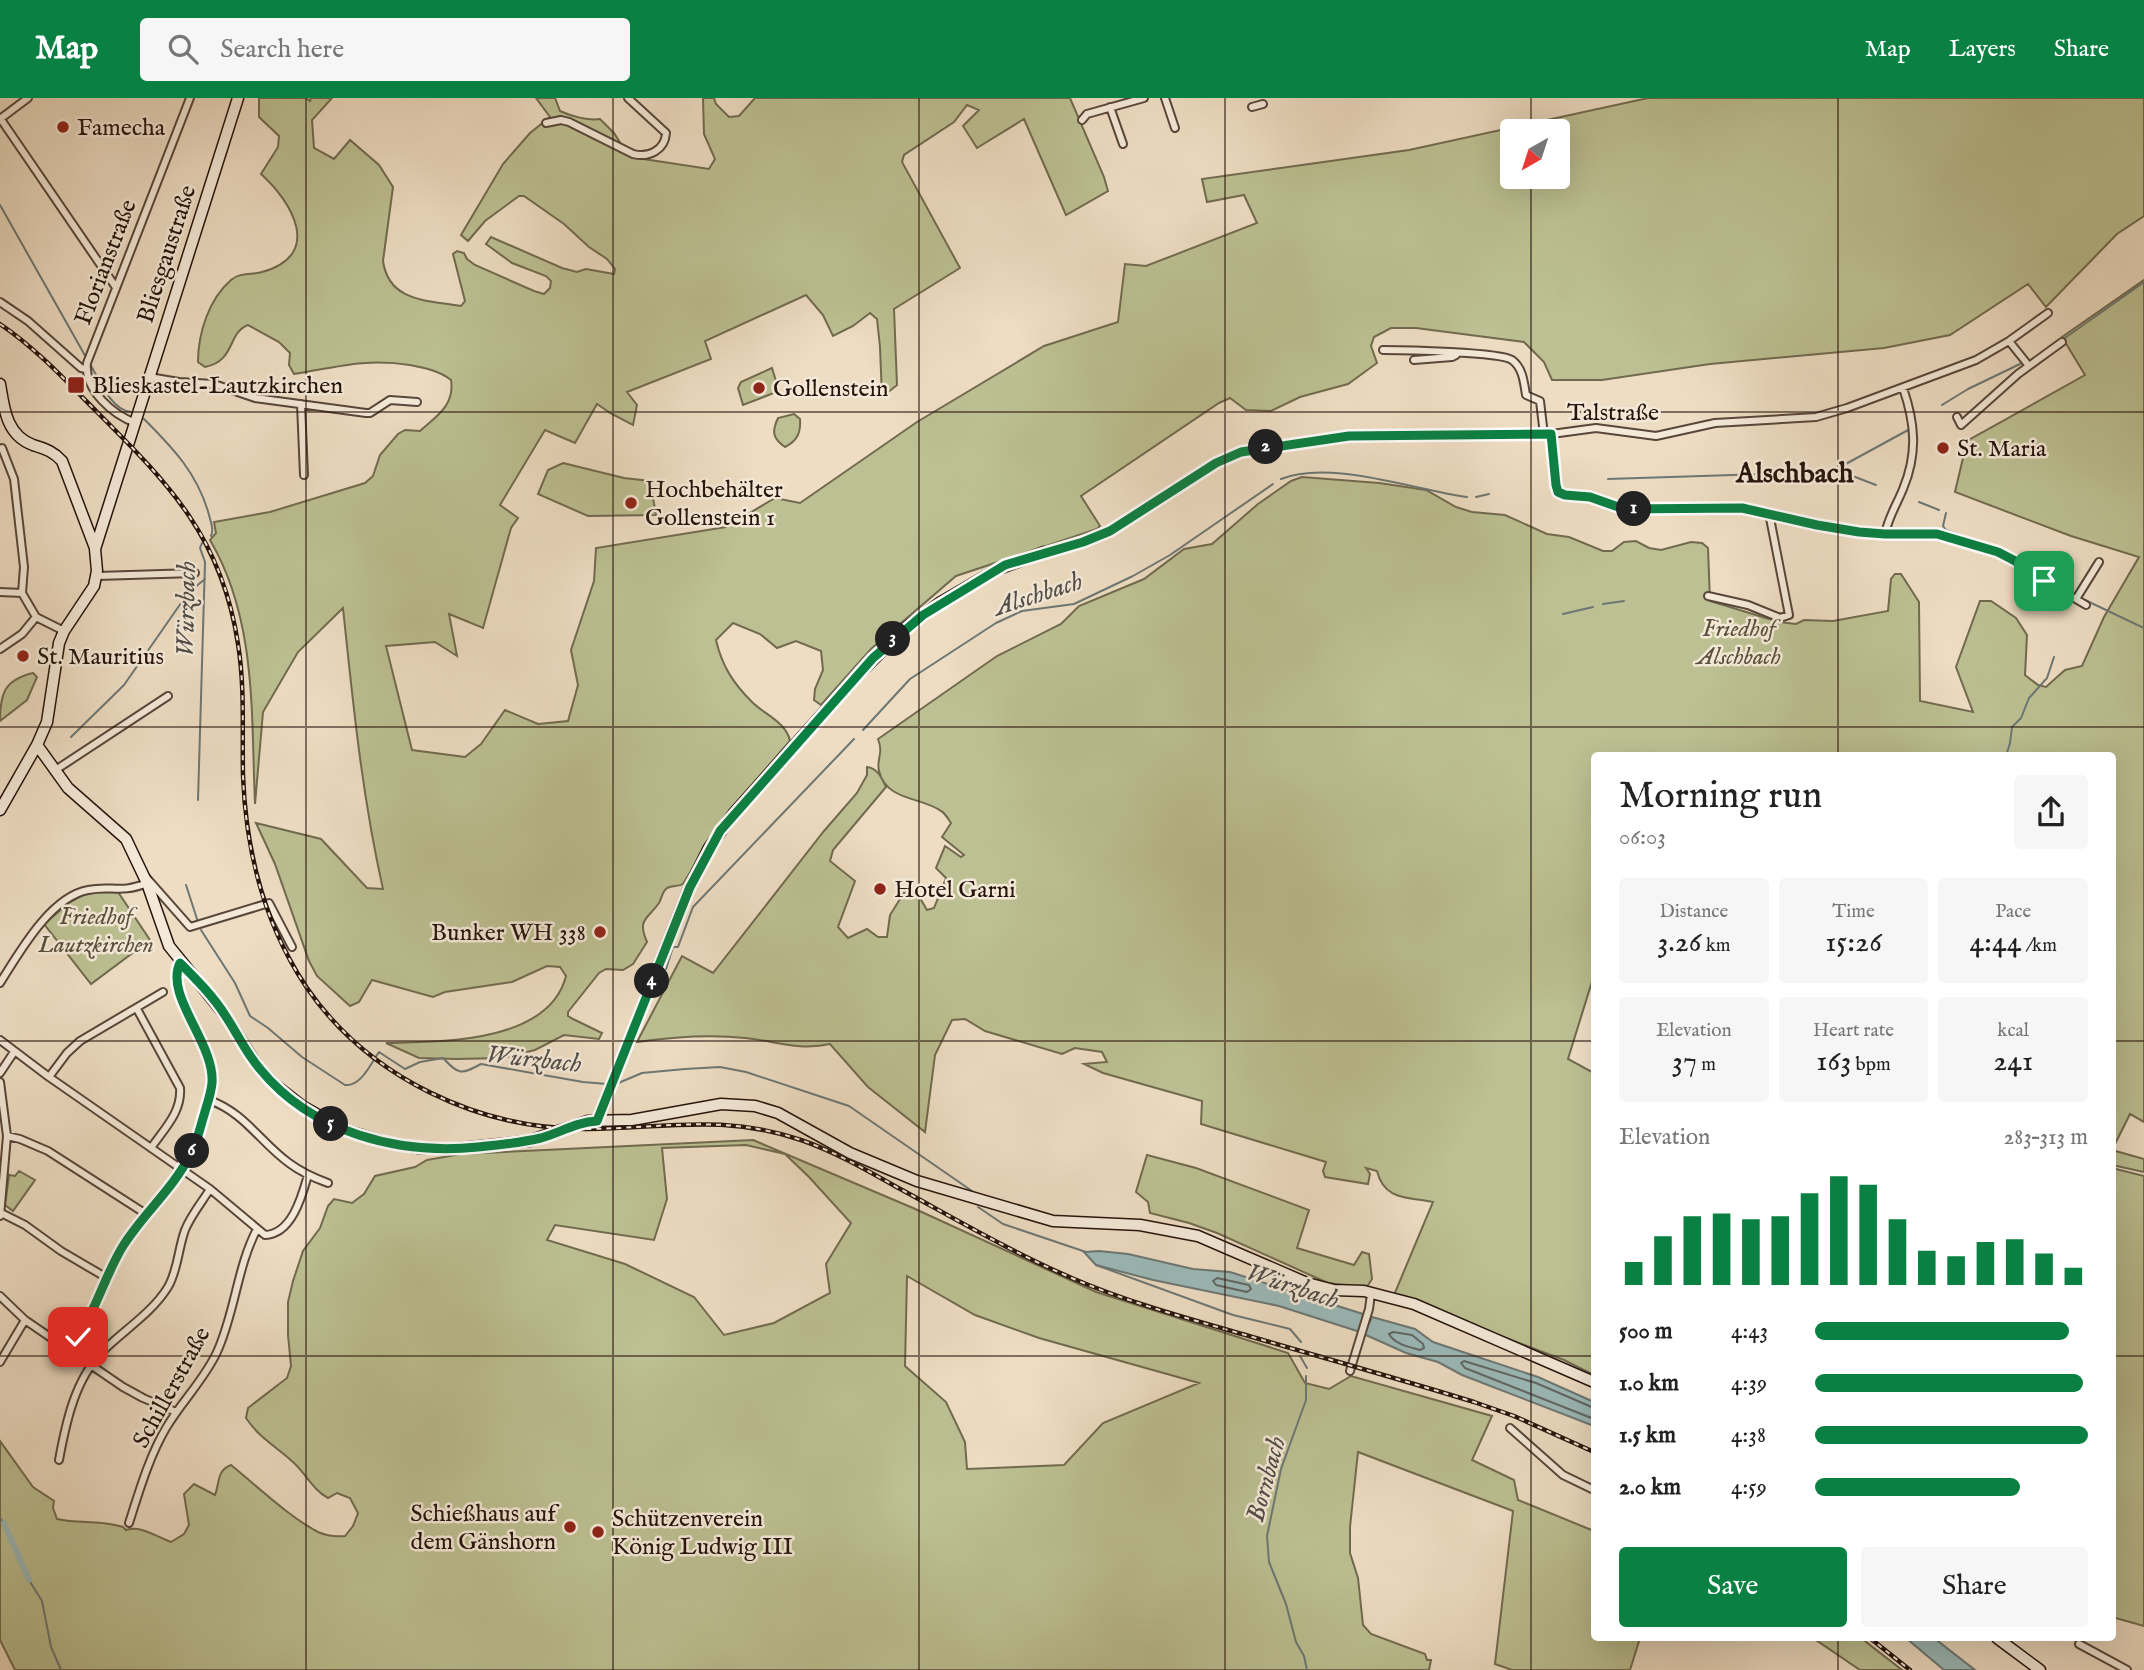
<!DOCTYPE html>
<meta charset="utf-8">
<style>
:root{--surface:#fff;--page:#f6f6f6;--text:#222;--muted:#767676;--accent:#0b8043}
body{margin:0;font-family:"IM FELL English",serif;background:var(--page);color:var(--text);height:100vh;display:flex;flex-direction:column;font-size:26px;white-space:nowrap}
*{box-sizing:border-box;margin:0}
p{font-size:23px;color:var(--muted)}
.icon{flex:none;width:38px;height:38px;fill:none;stroke:currentColor;stroke-width:2;stroke-linecap:round;stroke-linejoin:round}
.map{position:relative;flex:1;overflow:hidden}
.sheet{position:absolute;left:1591px;top:654px;width:525px;height:889px;display:flex;flex-direction:column;background:var(--surface);border-radius:7px;box-shadow:0 7px 28px #0002}
.sheet>*{flex:none}
.needle{width:46px;rotate:219deg}
.controls{position:absolute;left:1500px;top:21px;display:grid;gap:14px}
.controls a{display:grid;place-items:center;width:70px;height:70px;border-radius:7px;background:var(--surface);box-shadow:0 7px 28px #0002;font-size:35px}
.pin{position:absolute;display:grid;place-items:center;width:60px;height:60px;color:#fff;margin:-30px;border-radius:14px;box-shadow:0 4px 10px #0006}
.km{position:absolute;width:35px;height:35px;margin:-18px;border-radius:50%;background:#222;color:#fff;font-size:19px;line-height:35px;text-align:center}
.round{display:grid;place-items:center;flex:none;width:74px;height:74px;border-radius:7px;background:var(--page)}
.summary{display:flex;align-items:center;justify-content:space-between;height:119px;padding:0 28px}
h1{font-size:38px;font-weight:600;line-height:52px}
.figures{display:grid;grid-template-columns:repeat(3,1fr);gap:10px;height:119px;padding:7px 28px}
.figures div{display:grid;align-content:center;border-radius:7px;background:var(--page);text-align:center}
.figures b{font-size:30px;font-weight:600}
.figures small{font-size:19px;font-weight:400}
.figures p{font-size:19px}
.chart{height:196px;padding:14px 28px}
.chart p{display:flex;justify-content:space-between}
.chart svg{width:100%;height:126px;margin-top:7px;stroke:var(--accent);stroke-width:6}
.button{display:flex;gap:14px;margin-top:auto;padding:14px 28px}
.button a{flex:1;height:80px;border-radius:7px;background:var(--accent);color:#fff;font-size:28px;font-weight:600;line-height:80px;text-align:center}
.button a+a{background:var(--page);color:var(--text)}
ul{padding:0 28px;list-style:none;font-size:23px}
li{display:grid;grid-template-columns:112px 84px 1fr;align-items:center;height:52px}
li i{height:18px;border-radius:9px;background:var(--accent)}
header{display:flex;align-items:center;gap:42px;box-sizing:border-box;height:98px;padding:0 35px;background:var(--accent);color:#fff}
header strong{font-size:33px}
nav{display:flex;gap:38px;margin-inline-start:auto;font-size:24px}
.search{width:490px;height:63px;background:var(--page);display:flex;align-items:center;gap:18px;box-sizing:border-box;padding:0 24px;border-radius:7px;color:var(--muted);font-size:26px}
.map>svg:first-child{display:block}
</style>
<header>
<strong>Map</strong>
<div class="search"><svg class="icon" aria-label="search" viewBox="0 0 24 24"><circle cx="10" cy="10" r="6"/><path d="M15 15l6 6"/></svg>Search here</div>
<nav><a>Map</a><a>Layers</a><a>Share</a></nav>
</header>
<div class="map">
<svg width="2144" height="1572" viewBox="0 0 2144 1572">
<rect width="100%" height="100%" fill="#eeddc3"/>
<filter id="stains"><feTurbulence type="fractalNoise" baseFrequency=".00286" numOctaves="4"/><feColorMatrix values="0 0 0 0 .2 0 0 0 0 .09 0 0 0 0 .02 0 0 0 .5 -.17"/></filter>
<radialGradient id="worn" r=".72"><stop offset=".6" stop-color="#630" stop-opacity="0"/><stop offset="1" stop-color="#630" stop-opacity=".3"/></radialGradient>
<!-- green -->
<path fill="#bcc092" stroke="#716a4f" stroke-width="2" fill-rule="evenodd" d="M259,0h47l4,3 1,-3h21l-20,22 2,28 20,11 16,-19 29,25 14,22 -10,74c6,42 46,39 78,45l4,-5 -12,-47 4,-3 7,2 3,6 8,6 59,26 10,3 6,-6 1,-7 -5,-5 -34,-13 -26,-19 5,-7 71,31 15,4 9,-3 28,5 1,-5 -8,-10 -18,-12 -25,-23 -40,-28h-5l-34,25 -17,20 -7,-6 42,-71 27,-31 20,-16 -14,-19h19l5,13c11,5 28,10 40,8l14,14 12,19 11,6 72,11 6,-10 -11,-25 -1,-36h11l2,6 13,13 10,-1 16,-18h315l34,79 4,14 -42,24 -42,-96 -47,29 -14,-22 16,-16 -12,-5 -13,17 -50,33 -2,7 58,106 -66,41 3,76 -15,12 -2,-50 -3,-28 -7,-6 -17,13 -20,10 -10,-21 -17,-20 -101,46 6,18 -84,33 10,13 -4,20 -23,-12 -13,-9 -22,39 -30,-13 -45,75 18,13 -7,10 -28,100 -34,-14 8,42 -22,-14 -49,4 26,104 53,7 16,-13 24,-34 33,14 30,-3 10,-36 -7,-35 23,-69 2,-33 130,-21 49,-29 25,5 117,-81 127,-76 74,-24 7,-58 21,2 111,-43 -13,-28 -37,7 -5,-23 207,-29 239,-52h496v118l-27,18 -71,73 -18,-23 -78,51 -66,13 -174,16 -108,16h-50l-8,-18 -20,-20 -108,-14h-25l-17,9 -3,9 6,17 -29,21 -48,13 -29,14 -25,-1 -16,-12 -11,5 -138,93 19,30 -3,3 -141,47 -85,73 -50,56 -7,-5 1,-11 8,-19 -2,-19 -25,-10 -19,7 -17,-14 -27,-11 -17,17c6,26 17,43 36,62 12,12 35,21 38,39l-66,76 -41,67c-5,3 -10,1 -16,4 -5,4 -5,10 -8,15 -12,17 -22,16 -12,39l-14,22 -10,6 -17,-1 -7,4 -31,39v4l5,3 29,14 -3,6 -35,-4 -29,15 -32,8 -46,1 -38,-1 -33,-15c55,-1 163,0 180,-67l-6,-9 -13,-1 -35,16 -67,10 -12,5 -61,-17 -13,22 -9,4 -33,-30 -8,-15 -34,-97 -19,-41 65,16 46,49 16,1c-21,-93 -30,-186 -40,-281l-45,44 -35,60 -8,92c-4,-90 2,-184 -45,-264l6,-7 -2,-11 56,-10 95,-29 8,-7 7,-21 18,-21 7,-4 15,1c17,-15 35,-26 31,-51 -11,-9 -26,-12 -41,-15 -45,-7 -73,2 -116,9l-5,-9 1,-12 -11,-11 -31,-17c-21,8 -12,36 -43,42l-7,-5c0,-29 11,-63 33,-82 9,-8 21,-5 31,-8 61,-17 31,-69 -1,-98l17,-27 1,-11 -20,-19zM1512,33h46v46h-46z
M2144,182v842l-14,-8 -18,36 32,9v13l-32,-7v-409h-518v219l-26,84 26,14v302l-30,-15 -170,-65 39,-93c-26,-5 -49,-2 -56,-31l-11,-3 4,6 -2,10 -43,-7 -2,-6 3,-9 -125,-38 1,-23 -99,-28 -19,-9 23,-2 -5,-10 -27,-4 -13,6 -77,-23 -20,-12 -13,1 -17,35 -10,77 -57,-45 -38,-43c-31,7 -54,-3 -85,-6 -36,-4 -73,-1 -108,4l45,-86 31,17 111,-142 33,-38 10,-18v-8c11,1 15,12 19,20l-53,63 -3,11 25,20 -17,46 10,11 19,-9 11,8h9l3,-22 17,-27 13,10 7,12 7,-2 12,-30 -10,-10 9,-22 16,11 3,-2 -22,-18 9,-14c-2,-3 -6,-10 -10,-12 -19,-14 -55,-10 -62,-40 -3,-12 5,-17 -1,-32l119,-83 64,-32 18,-18 65,-27 40,-30 28,-5 46,-40 33,-23 11,-4 77,6 47,7 30,17 16,5 33,3 42,19 22,3 34,14h9l12,-9 12,-1 13,7 12,2 30,-8 11,1 6,5 2,53 69,21 17,2 8,-4 29,1 55,-10 3,-32 4,-5h6l18,28 1,99 53,11 -17,-45 24,-66h11l25,17 11,17 -2,40 13,10 8,2 19,-17 17,-4 22,-49 35,-60 -68,-21 -116,-44 12,-51 118,-66 -23,-38z
M772,270l7,23 -36,14 -5,-17 3,-6z
M794,316l6,5c1,14 -3,22 -15,28 -13,-9 -13,-16 -7,-29z
M563,365l61,15 26,3 6,34 -68,1 -50,-22 10,-24z
M33,575l4,4 -10,23 -27,21c0,-27 4,-41 33,-48z
M89,794h29l32,48 -59,44 -47,-60 26,-22z
M753,1042l160,68 183,84 192,61 17,30 24,6 22,-13 141,40 -20,44 42,20 4,20 76,31v107h46l-10,32h-118l-17,-6 18,-153 -155,-59 -8,75v26l8,25 5,47 8,9 54,20 2,6h4l-2,10h-1414l-15,-30v-199l33,46 21,14 -1,7 4,11c22,5 45,1 66,8l3,3c15,-5 31,7 45,12l13,-8 5,-9 -5,-31 10,-10 21,11c5,-12 1,-24 16,-30 27,22 57,51 87,67 9,4 17,5 27,4l8,-10 5,-13 -8,-15 -13,-5 -9,5c-15,-8 -22,-24 -34,-35 -18,-17 -34,-24 -48,-45l2,-10 39,-30 4,-12 -3,-31v-33l5,-21 10,-30 17,-23 8,-22 6,-7 18,4 12,-9 11,-18 40,-9 12,-7 34,-6zM746,1047l39,9 24,23 42,46 -25,41 4,29 -56,30 -50,12 -30,-38 -69,-33 -78,-24 8,-15 99,15 13,-41 -5,-51zM907,1178l68,39 64,23 160,45 -96,40 -39,42 -97,4 -2,-27 -19,-40 -41,-36z
M1147,1057l49,13 113,42 -12,38 57,17 8,-13 7,2 3,25 -6,9 -38,-5 -111,-50 -28,-10 -39,-10 -2,-11 -12,-10z
M2112,1070l32,8v450l-32,-9z
M19,1073l16,9 -22,31 -8,-6 4,-30 6,1z
M1813,1540h48l41,32h-42z"/>
<!-- water -->
<path fill="#9bbaba" stroke="#6c7774" stroke-width="2" d="M1099,1153l29,3 65,15 37,3 133,42 -2,12 6,2 5,-11 43,12 18,13 105,35 56,25v24l-132,-51 -24,-13 -32,-9 -49,-22 -78,-25 -126,-26 -57,-15 -12,-13z
M1906,1540h28l41,32h-31z"/>
<g fill="none" stroke-linecap="round" stroke-linejoin="round">
<!-- shore -->
<path stroke="#606663" stroke-width="2" d="M1217,1180l32,7 2,4 -4,3 -31,-7 -3,-4z
M1393,1234l19,3 11,9 1,4 -4,2c-10,-3 -26,-6 -31,-16z
M1594,1310l-58,-25 -72,-22 -3,2 4,5 129,51"/>
<!-- stream -->
<path stroke="#6c7774" stroke-width="2" d="M0,107l87,154
M2062,242l82,-58
M90,266c9,15 21,46 41,48
M1942,307l26,-16 52,-25
M144,321c29,29 54,55 65,96 2,8 5,14 2,21
M1837,372l39,15
M1281,381c48,-20 134,11 186,18
M1608,381l223,-7 79,-43
M1476,399l13,-3
M1919,404l20,8
M1946,415l-3,13 3,4 56,19 69,43
M2085,502l59,28
M1603,506l21,-3
M1563,516l30,-7
M863,632l47,-51 86,-56 26,-12 52,-7 59,-28 37,-21 103,-71
M71,639l53,-52 64,-92 17,-14
M2006,658l4,-13 2,-16 9,-9 8,-20 18,-20 7,-21
M198,702l7,-238 -5,-14 2,-5
M186,787l12,37
M201,832l34,53 15,33 18,12 34,29 43,28c16,2 26,-22 34,-33l26,17 15,-7 23,-4c16,17 18,17 38,6l102,18 24,2
M666,871l7,-22h5l15,-40 161,-168
M623,943l31,-78
M616,986l26,-11 43,-4 35,-2 26,5 103,34 123,85
M978,1109l25,17 83,28
M1096,1167l137,50 57,14 11,13
M1300,1258l7,12
M1306,1278v24l-25,69 -14,67 2,26 17,42 10,38 8,14 3,14
M0,1420l4,5
M29,1482l13,21 9,46 10,23"/>
<!-- canal -->
<path stroke="#9bbaba" stroke-width="6" d="M4,1425l25,57"/>
<defs>
<path id="street" d="M1165,0l10,30
M1110,9l13,37
M1252,9l11,-3
M0,20l115,168
M0,21l28,-21
M1082,22l5,-6 57,-16
M546,25l15,-3 8,2 64,32c16,4 32,-4 33,-21l-38,-35
M0,204l28,19 53,47 5,1
M2009,243l20,25
M1383,252c20,0 117,2 129,10 11,8 12,23 14,35l14,6 4,34
M1414,262l38,-3 4,-2
M149,279l30,5 35,2 41,14 111,15h4l20,-13 27,2
M301,306l3,71
M1957,319l4,8 57,-51 44,-32
M136,325c-23,-8 -52,-33 -49,-60l103,-265
M1551,336l5,51 5,9 21,1 42,14 118,-1 75,17 59,9 71,2 62,21 46,30 31,18
M2,350l12,31 10,88 -2,26 14,24 28,14
M1885,436c3,-16 12,-30 18,-45 15,-36 12,-66 0,-101
M1044,454l39,-10 27,-11 106,-68 25,-11 108,-16 195,-1 52,-7 60,8 59,-13 101,-6 31,-9 129,-48 33,-19 39,-28
M97,478l98,-3
M0,494l22,1
M1708,498l40,9 32,13 9,-3 -20,-102
M2076,501l23,-37
M0,551l22,-15 14,-17
M54,673l114,-75
M145,778l45,51 79,-24 23,44
M0,885c19,-30 50,-86 88,-93 24,-5 32,4 59,-7
M137,911l43,79c2,24 -16,41 -29,60
M0,942l49,37 161,112 55,46c27,-1 37,-39 43,-60
M0,975l14,-21
M49,979l18,-24 13,-12 83,-49
M0,984l7,54 -7,80
M209,1002c35,12 52,43 80,63 12,9 25,15 39,20
M7,1038l13,3 28,12 98,63
M1,1115l24,12 36,26 46,27
M0,1198l25,24 98,67 20,11 33,14
M69,1251l23,-36 32,-69 58,-74 9,-17 9,-24 11,-39v-23l-10,-28 -25,-57 1,-12 3,-7
M0,1264l25,-42
M1350,1273l19,-62 2,-15
M1510,1330l53,47 31,15
M59,1362c7,-38 16,-81 44,-109 21,-21 49,-38 65,-64 10,-17 10,-38 17,-57 6,-15 17,-28 25,-41
M129,1425c10,-31 20,-66 37,-95 16,-27 38,-48 51,-76 18,-39 20,-85 40,-123
M2079,1546l48,26"/>
<path id="secondary" d="M0,286c4,24 6,51 33,61 12,4 20,6 29,16l33,87
M37,647l31,43 58,51 21,44 22,63 56,69 33,52 17,18 27,21 40,23 42,13 35,6 33,1 77,-8 59,-20 44,-1 89,-16 34,2 23,7 72,40 67,28 136,40 87,4 58,11 109,47 27,7 30,1 50,13 180,78
M0,712l37,-65 10,-23 12,-79 5,-12 30,-45 3,-15 -2,-22 143,-451
M597,1023l93,-235 19,-38 25,-35 117,-131 52,-52 38,-28 55,-32 48,-18
M1997,1540l43,32"/>
</defs>
<!-- street casing -->
<use href="#street" stroke="#58463a" stroke-width="10"/>
<!-- secondary casing -->
<use href="#secondary" stroke="#26130c" stroke-width="13"/>
<!-- street -->
<use href="#street" stroke="#f4e9d8" stroke-width="6"/>
<!-- secondary -->
<use href="#secondary" stroke="#f4e9d8" stroke-width="10"/>
<defs>
<path id="rail" d="M0,226c37,25 67,58 98,89 72,72 124,125 140,231 7,43 4,88 5,132 3,77 21,148 64,212 62,90 173,142 281,141 78,-1 136,-15 213,11 32,11 62,28 92,45 59,32 118,67 181,94 56,24 116,40 175,57 75,22 150,43 225,66l40,14 80,36
M1870,1540l40,32"/>
</defs>
<!-- rail casing -->
<use href="#rail" stroke="#26130c" stroke-width="4.5"/>
<!-- rail -->
<use href="#rail" stroke="#f4e9d8" stroke-width="2" stroke-dasharray="5" stroke-linecap="butt"/>
</g>
<g fill="none" stroke-linecap="round" stroke-linejoin="round">
<defs>
<path id="route" d="M78,1239c19,-29 27,-62 45,-91 20,-32 50,-57 67,-91 7,-12 10,-27 14,-40 3,-11 7,-21 8,-32 3,-40 -48,-87 -32,-120 16,16 33,33 45,52 12,18 21,38 35,54 52,64 139,86 218,78 21,-2 42,-4 63,-9 19,-5 35,-16 56,-17l93,-234 30,-56 153,-173 50,-43 82,-50 78,-23 27,-11 106,-68 25,-11 108,-16 202,-2 5,51 2,7 7,3 25,2 34,12 118,-1 75,17 42,7 26,2h52l61,18 21,11 25,18"/>
</defs>
<!-- route casing -->
<use href="#route" stroke="#fff" stroke-width="14"/>
<!-- route -->
<use href="#route" stroke="#0b8043" stroke-width="9"/>
</g>
<!-- grid -->
<path fill="none" stroke="#26130c" stroke-width="2" stroke-opacity="0.55" d="M306,0v1572M613,0v1572M919,0v1572M1225,0v1572M1531,0v33M1838,0v658M1531,79v1493M0,314h2144M0,629h2144M0,943h1594M2112,943h32M0,1258h1594M2112,1258h32M1838,1540v32"/>
<!-- markers -->
<g fill="#8f2418" stroke="#f4e9d8" stroke-width="2.5">
<circle cx="63" cy="29" r="7"/>
<rect x="67" y="278" width="18" height="18" rx="3.5"/>
<circle cx="759" cy="290" r="7"/>
<circle cx="1943" cy="350" r="7"/>
<circle cx="631" cy="405" r="7"/>
<circle cx="23" cy="558" r="7"/>
<circle cx="880" cy="791" r="7"/>
<circle cx="600" cy="834" r="7"/>
<circle cx="570" cy="1429" r="7"/>
<circle cx="598" cy="1434" r="7"/>
</g>
<g text-anchor="middle" stroke-width="5" stroke-linejoin="round" paint-order="stroke">
<!-- poi labels -->
<g font-size="24" fill="#26130c" stroke="#f4e9d8" text-anchor="start">
<text x="77" y="37">Famecha</text>
<text x="92" y="295">Blieskastel-Lautzkirchen</text>
<text x="773" y="298">Gollenstein</text>
<text x="1957" y="358">St. Maria</text>
<text x="645" y="399">Hochbehälter<tspan x="645" dy="28">Gollenstein 1</tspan></text>
<text x="37" y="566">St. Mauritius</text>
<text x="894" y="799">Hotel Garni</text>
<text x="586" y="842" text-anchor="end">Bunker WH 338</text>
<text x="556" y="1423" text-anchor="end">Schießhaus auf<tspan x="556" dy="28">dem Gänshorn</tspan></text>
<text x="612" y="1428">Schützenverein<tspan x="612" dy="28">König Ludwig III</tspan></text>
</g>
<!-- street labels -->
<g font-size="24" fill="#26130c" stroke="#f4e9d8">
<text transform="translate(166 156) rotate(-72)" y="8">Bliesgaustraße</text>
<text transform="translate(105 164) rotate(-69)" y="8">Florianstraße</text>
<text x="1613" y="322">Talstraße</text>
<text transform="translate(171 1289) rotate(-61)" y="8">Schillerstraße</text>
</g>
<!-- park labels -->
<g font-size="24" font-style="italic" fill="#5a503b" stroke="#f4e9d8">
<text x="1739" y="538">Friedhof<tspan x="1739" dy="28">Alschbach</tspan></text>
<text x="96" y="826">Friedhof<tspan x="96" dy="28">Lautzkirchen</tspan></text>
</g>
<!-- water labels -->
<g font-size="26" font-style="italic" fill="#4f4d49" stroke="#f4e9d8">
<text transform="translate(1038 495) rotate(-18)" y="9">Alschbach</text>
<text transform="translate(185 511) rotate(-89)" y="9">Würzbach</text>
<text transform="translate(534 960) rotate(6)" y="9">Würzbach</text>
<text transform="translate(1293 1187) rotate(18)" y="9">Würzbach</text>
<text transform="translate(1265 1381) rotate(-75)" y="9">Bornbach</text>
</g>
<!-- quarter labels -->
<g font-size="28" font-weight="bold" fill="#26130c" stroke="#f4e9d8">
<text x="1795" y="384">Alschbach</text>
</g>
</g>
<rect width="100%" height="100%" filter="url(#stains)"/>
<rect width="100%" height="100%" fill="url(#worn)"/>
</svg>
<div class="controls">
<a><svg class="needle" viewBox="-14 -14 28 28"><path d="M0-13l5 13h-10z" fill="#e53935"/><path d="M0 13l5-13h-10z" fill="#767676"/></svg></a>
</div>
<div class="pin" style="left:2044px;top:483px;background:#1e9e55"><svg class="icon" aria-label="arrive" viewBox="0 0 24 24"><path d="M6 21V4h12l-3 4 3 4H6"/></svg></div>
<div class="pin" style="left:78px;top:1239px;background:#d93025"><svg class="icon" aria-label="check" viewBox="0 0 24 24"><path d="M5 12l5 5 9-10"/></svg></div>
<b class="km" style="left:1634px;top:411px">1</b>
<b class="km" style="left:1266px;top:349px">2</b>
<b class="km" style="left:893px;top:541px">3</b>
<b class="km" style="left:652px;top:883px">4</b>
<b class="km" style="left:331px;top:1026px">5</b>
<b class="km" style="left:192px;top:1053px">6</b>
<section class="sheet">
<div class="summary"><div><h1>Morning run</h1><p>06:03</p></div><a class="round"><svg class="icon" aria-label="share" viewBox="0 0 24 24"><path d="M12 15V3M7 8l5-5 5 5M5 13v7h14v-7"/></svg></a></div>
<div class="figures">
<div><p>Distance</p><b>3.26<small> km</small></b></div>
<div><p>Time</p><b>15:26</b></div>
<div><p>Pace</p><b>4:44<small> /km</small></b></div>
</div>
<div class="figures">
<div><p>Elevation</p><b>37<small> m</small></b></div>
<div><p>Heart rate</p><b>163<small> bpm</small></b></div>
<div><p>kcal</p><b>241</b></div>
</div>
<div class="chart"><p><span>Elevation</span>283–313 m</p>
<svg viewBox="0 0 160 44" preserveAspectRatio="none"><path d="M5 44V36M15 44V27M25 44V20M35 44V19M45 44V21M55 44V20M65 44V12M75 44V6M85 44V9M95 44V21M105 44V32M115 44V34M125 44V29M135 44V28M145 44V33M155 44V38"/></svg>
</div>
<ul>
<li><b>500 m</b>4:43<i style="width:93%"></i></li>
<li><b>1.0 km</b>4:39<i style="width:98%"></i></li>
<li><b>1.5 km</b>4:38<i style="width:100%"></i></li>
<li><b>2.0 km</b>4:59<i style="width:75%"></i></li>
</ul>
<div class="button"><a>Save</a><a>Share</a></div>
</section>
</div>
